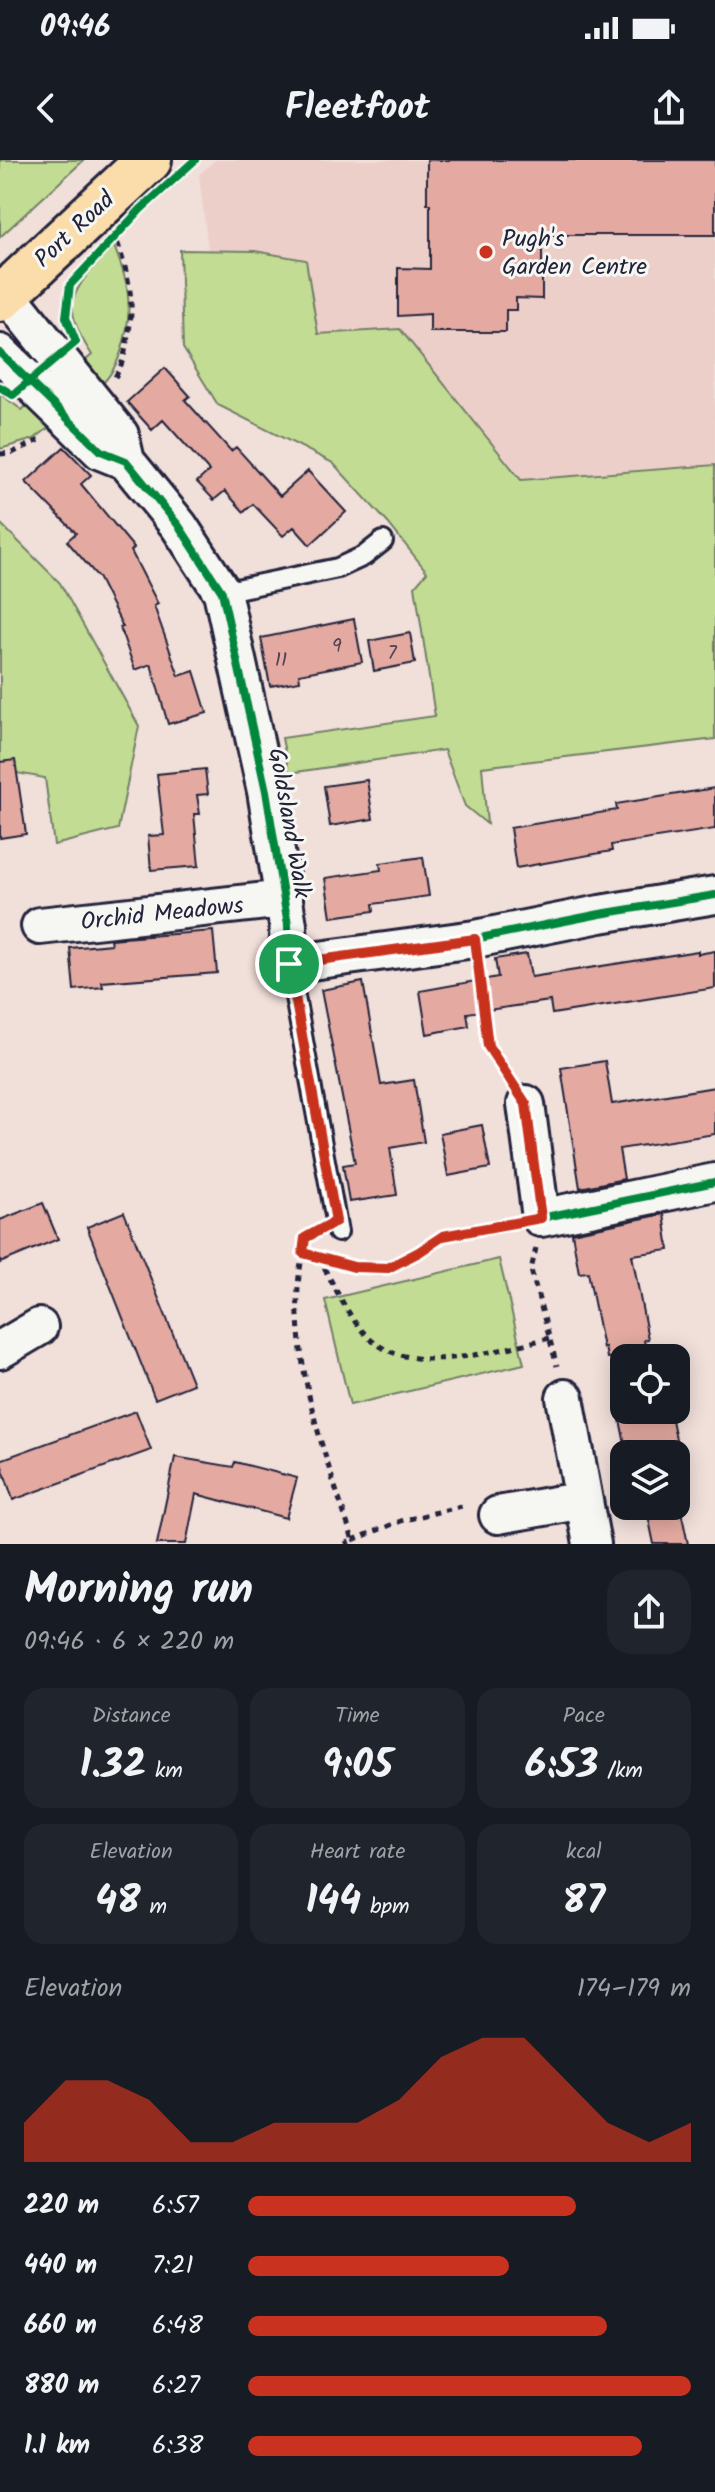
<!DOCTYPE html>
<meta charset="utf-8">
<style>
:root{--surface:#171b24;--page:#20242c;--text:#f1f3f6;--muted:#9ea1a6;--accent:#c8321e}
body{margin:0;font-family:Kalam,sans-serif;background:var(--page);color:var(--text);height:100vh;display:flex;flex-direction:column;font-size:30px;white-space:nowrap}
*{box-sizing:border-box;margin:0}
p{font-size:26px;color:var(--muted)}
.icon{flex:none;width:44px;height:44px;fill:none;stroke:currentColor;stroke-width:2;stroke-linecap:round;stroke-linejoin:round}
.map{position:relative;height:1384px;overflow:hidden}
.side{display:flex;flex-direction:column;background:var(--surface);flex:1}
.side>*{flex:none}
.controls{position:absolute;left:610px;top:1184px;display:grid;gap:16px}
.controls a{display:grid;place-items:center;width:80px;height:80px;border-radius:16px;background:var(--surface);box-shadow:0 4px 20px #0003;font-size:40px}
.pin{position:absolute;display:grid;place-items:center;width:68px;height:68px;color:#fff;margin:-34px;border:4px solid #fff;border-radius:50%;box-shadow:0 2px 8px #0007}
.round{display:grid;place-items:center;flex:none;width:84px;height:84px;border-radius:24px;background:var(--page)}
.headline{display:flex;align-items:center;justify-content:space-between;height:136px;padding:0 24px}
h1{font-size:44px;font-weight:700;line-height:60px}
.stats{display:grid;grid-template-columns:repeat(3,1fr);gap:12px;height:136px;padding:8px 24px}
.stats div{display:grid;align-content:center;border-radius:20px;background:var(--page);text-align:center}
.stats b{font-size:40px;font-weight:700}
.stats small{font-size:22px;font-weight:400}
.stats p{font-size:22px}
.chart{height:224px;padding:16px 24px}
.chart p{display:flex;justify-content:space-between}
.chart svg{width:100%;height:144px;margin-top:8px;fill:var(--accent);opacity:.7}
ul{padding:0 24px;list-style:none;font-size:26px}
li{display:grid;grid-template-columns:128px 96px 1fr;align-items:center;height:60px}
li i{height:20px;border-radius:10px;background:var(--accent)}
.status{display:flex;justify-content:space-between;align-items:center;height:56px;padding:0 40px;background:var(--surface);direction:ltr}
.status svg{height:22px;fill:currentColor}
header{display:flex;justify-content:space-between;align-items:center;height:104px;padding:0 24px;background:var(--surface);font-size:36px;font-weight:700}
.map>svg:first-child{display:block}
</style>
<div class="status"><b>09:46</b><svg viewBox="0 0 49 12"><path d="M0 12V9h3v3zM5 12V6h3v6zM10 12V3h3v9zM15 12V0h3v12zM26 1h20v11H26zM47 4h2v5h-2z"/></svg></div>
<header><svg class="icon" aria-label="back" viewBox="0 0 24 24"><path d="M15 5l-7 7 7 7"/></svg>Fleetfoot<svg class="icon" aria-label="share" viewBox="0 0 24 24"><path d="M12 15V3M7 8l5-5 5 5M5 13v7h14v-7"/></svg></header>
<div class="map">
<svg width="715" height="1384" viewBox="0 0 715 1384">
<rect width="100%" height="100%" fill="#f1dfda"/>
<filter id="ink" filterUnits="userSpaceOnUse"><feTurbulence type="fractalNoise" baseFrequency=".0125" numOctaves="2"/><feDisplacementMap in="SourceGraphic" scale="16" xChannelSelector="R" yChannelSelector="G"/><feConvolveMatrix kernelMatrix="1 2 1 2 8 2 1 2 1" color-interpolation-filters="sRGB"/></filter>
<g filter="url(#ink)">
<!-- built -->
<path fill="#edcfc9" d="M215,0h500v305l-194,15 -121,-151 -83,5 -62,-83 -47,-1 -9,-75z"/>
<!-- green -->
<path fill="#c3dc93" stroke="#727f67" stroke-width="2" d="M0,0h84l-84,77z
M114,86c5,14 11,28 13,42 5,30 -3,73 -24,95l-17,-23 6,-5c-36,-55 -17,-67 22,-109z
M180,90l75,1 51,9 12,74 82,-5 121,151 194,-15v274l-233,28 5,57 -22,-18 -21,-56 -155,23 -7,-35 153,-22 -20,-130 12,-14 -39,-49 -55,-60 -115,-58 -35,-57z
M0,234l22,16 5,-5 24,21 -17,13 -34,10z
M0,363l60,60 79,143 -21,103 -64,16 -9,-67 -45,-8z
M499,1099l25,105 -174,41 -25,-105z"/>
<!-- building -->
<path fill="#e4aaa1" stroke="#22223b" stroke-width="2" d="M427,0h288v75h-173v64l-26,-1v12h-10v22h-76v-18l-32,2v-48l32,1v-65h-3z
M165,208l25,28 -5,4 46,51 5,-4 44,49 28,-25 38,41 -36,33 -16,-18 -11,9 -30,-32 -9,8 -19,-21 -11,9 -17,-18 12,-11 -46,-51 -11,10 -25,-28z
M64,287l27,28 -10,9 53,64 -3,3 27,53 -4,2 25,70 15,-5 13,42 -39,11 -17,-60 -16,6 -15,-42 3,-1 -25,-50 -31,-36 9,-8 -50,-51z
M354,459l8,43 -63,12 1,7 -30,5 -9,-48z
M410,473l5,30 -41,8 -5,-30z
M15,600l11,74 -26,4v-76z
M205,609l3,25 -11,1 3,19h-6l5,52 -48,4 -3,-34 16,-1 -7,-61z
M367,620l6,39 -43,7 -6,-40z
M715,628v41l-104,16 1,6 -96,17 -6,-40 107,-18 -1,-6z
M423,697l6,39 -56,8 1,7 -43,6 -6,-39 56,-8 -1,-7z
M213,771l4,42 -115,9 1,5 -29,3 -4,-42 41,-4 -1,-5z
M698,791v3l17,-3v37l-163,26 -2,-13 -83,12 2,13 -42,8 -7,-43 78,-14 -3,-18 32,-5 4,23z
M363,822l18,103 33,-5 10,62 -34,6 7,47 -48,7 -6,-37 12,-2 -34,-173z
M605,901l7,43 103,-17v47l-96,15 5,30 -44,9 -19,-120z
M482,965l8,43 -42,8 -8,-43z
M43,1043l15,36 -58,24v-43z
M124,1052l69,172 -38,15 -68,-172z
M664,1054l5,36 -37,5 16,84 -4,1 3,18h-40l-2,-11 -2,1 -15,-76 -9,1 -7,-40z
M618,1250h52l9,44h-52z
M136,1251l15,39 -138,50 -13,-40z
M175,1297l58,10 2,-5 62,16 -11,40 -90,-24 -10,50h-29z
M646,1346h34l8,38h-34z"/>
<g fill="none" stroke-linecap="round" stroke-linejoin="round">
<defs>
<path id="service" d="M222,432l116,-24 26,-12 19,-15
M289,804l49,268"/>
<path id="minor" d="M6,133l114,142 6,26
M0,193l101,98 25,10 53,65 43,66 44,199 22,134 1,39 186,-25 125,-25 115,-19
M40,766l244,-27
M526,944l15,114 174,-36
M0,1190l39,-23
M565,1238l27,146
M498,1355l86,-15"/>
<path id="primary" d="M0,139l149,-139"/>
</defs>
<!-- service casing -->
<use href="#service" stroke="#22223b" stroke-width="24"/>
<!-- minor casing -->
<use href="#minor" stroke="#22223b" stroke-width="42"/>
<!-- primary casing -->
<use href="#primary" stroke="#22223b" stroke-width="50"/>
<!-- path -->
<path stroke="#22223b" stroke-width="5" stroke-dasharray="6 6" stroke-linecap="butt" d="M115,217c7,-11 10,-23 12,-36 9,-39 2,-63 -10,-100
M0,294l12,-1 32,-15
M479,812l9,74 22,33
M314,1073l-9,5c-2,16 -6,32 -7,49 -4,86 28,173 55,253l-8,4
M536,1088l-5,22 26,96
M303,1093l51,14 34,1 31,-16 24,-16 67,-11
M318,1098c16,25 28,57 49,78 44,44 131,13 183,2
M353,1380l48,-19 65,-16"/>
<!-- service -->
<use href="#service" stroke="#f6f6f2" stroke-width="18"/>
<!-- minor -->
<use href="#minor" stroke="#f6f6f2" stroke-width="36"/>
<!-- primary -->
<use href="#primary" stroke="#faddab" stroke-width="44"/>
<defs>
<path id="cycleway" d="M0,193l101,98 25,10 53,65 43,66 44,199 22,134 1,39 186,-25 125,-25 115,-19
M0,227l13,8 63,-53 -10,-25 4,-32 71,-76 54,-49
M526,944l15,114 174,-36"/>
</defs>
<!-- cycleway casing -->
<use href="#cycleway" stroke="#f6f6f2" stroke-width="13"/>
<!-- cycleway -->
<use href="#cycleway" stroke="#00873e" stroke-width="8"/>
</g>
</g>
<g fill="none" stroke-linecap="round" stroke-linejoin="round" filter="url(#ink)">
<defs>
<path id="route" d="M475,779l13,107 38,58 15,114 -98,18 -24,16 -31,16 -34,-1 -51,-14 2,-15 31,-17 -47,-257z"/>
</defs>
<!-- route casing -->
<use href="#route" stroke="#fff" stroke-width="16"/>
<!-- route -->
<use href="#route" stroke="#c8321e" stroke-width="10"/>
</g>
<!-- markers -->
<circle fill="#c8321e" stroke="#f6f6f2" stroke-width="3" cx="486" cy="92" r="8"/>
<g text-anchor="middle" stroke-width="6" stroke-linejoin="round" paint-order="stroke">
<!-- number labels -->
<g font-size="20" fill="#524454">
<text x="337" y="492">9</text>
<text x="392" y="499">7</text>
<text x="281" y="506">11</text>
</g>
<!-- street labels -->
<g font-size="24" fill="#22223b" stroke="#f6f6f2">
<text transform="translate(74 69) rotate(-43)" y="8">Port Road</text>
<text transform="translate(290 663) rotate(80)" y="8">Goldsland Walk</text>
<text transform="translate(162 753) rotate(-6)" y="8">Orchid Meadows</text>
</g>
<!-- poi labels -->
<g font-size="24" fill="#22223b" stroke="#f6f6f2" text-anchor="start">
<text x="502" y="86">Pugh's<tspan x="502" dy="28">Garden Centre</tspan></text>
</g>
</g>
</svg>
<div class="controls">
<a><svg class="icon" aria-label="locate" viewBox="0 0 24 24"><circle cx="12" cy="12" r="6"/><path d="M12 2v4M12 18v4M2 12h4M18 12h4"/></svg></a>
<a><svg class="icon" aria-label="layers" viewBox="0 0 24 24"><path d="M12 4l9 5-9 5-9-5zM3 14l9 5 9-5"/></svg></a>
</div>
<div class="pin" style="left:289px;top:804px;background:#1e9e55"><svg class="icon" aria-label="arrive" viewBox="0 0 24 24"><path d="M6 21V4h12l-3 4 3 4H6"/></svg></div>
</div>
<section class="side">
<div class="headline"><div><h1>Morning run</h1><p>09:46 · 6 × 220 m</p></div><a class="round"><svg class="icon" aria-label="share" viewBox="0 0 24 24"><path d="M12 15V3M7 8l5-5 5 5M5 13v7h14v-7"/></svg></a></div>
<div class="stats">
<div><p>Distance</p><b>1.32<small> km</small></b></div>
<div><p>Time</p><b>9:05</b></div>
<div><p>Pace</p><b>6:53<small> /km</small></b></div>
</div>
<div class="stats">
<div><p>Elevation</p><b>48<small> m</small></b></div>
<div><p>Heart rate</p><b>144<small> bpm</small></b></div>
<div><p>kcal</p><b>87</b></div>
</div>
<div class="chart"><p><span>Elevation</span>174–179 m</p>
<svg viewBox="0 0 160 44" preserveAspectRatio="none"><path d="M0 44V32L10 19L20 19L30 25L40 38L50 38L60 32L70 32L80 32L90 25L100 12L110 6L120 6L130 19L140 32L150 38L160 32V44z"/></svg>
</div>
<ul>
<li><b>220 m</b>6:57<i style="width:74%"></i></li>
<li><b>440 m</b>7:21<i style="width:59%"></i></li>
<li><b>660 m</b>6:48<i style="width:81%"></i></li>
<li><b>880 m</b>6:27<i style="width:100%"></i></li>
<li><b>1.1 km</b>6:38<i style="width:89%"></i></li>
</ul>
</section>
